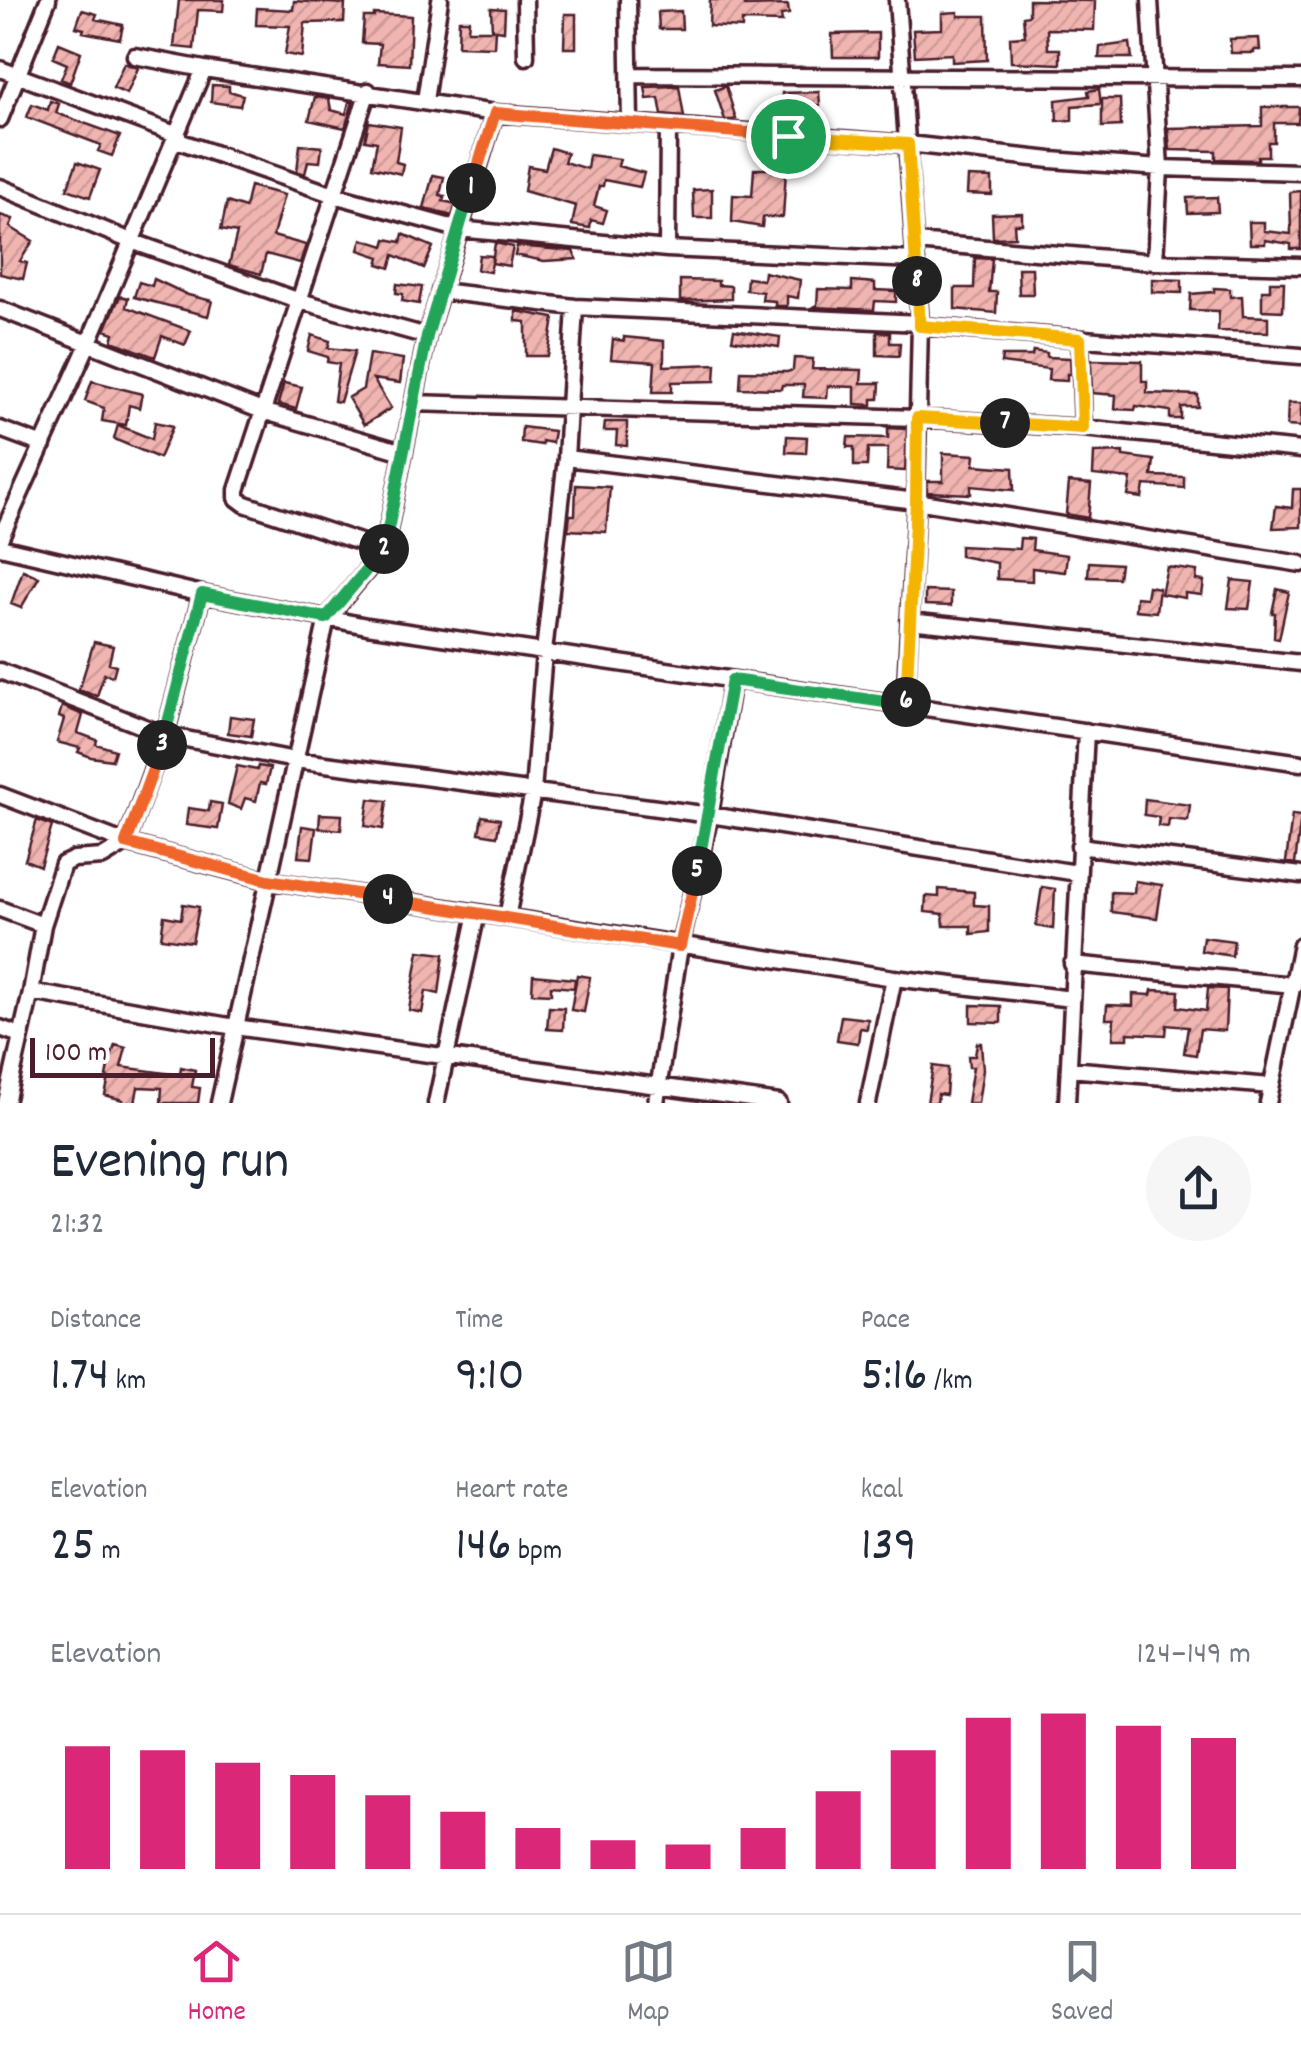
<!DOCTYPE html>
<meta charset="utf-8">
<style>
:root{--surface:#fff;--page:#f6f6f7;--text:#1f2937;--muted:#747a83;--line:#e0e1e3;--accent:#db2777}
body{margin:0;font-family:Dekko,sans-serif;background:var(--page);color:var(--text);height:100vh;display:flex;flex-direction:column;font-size:38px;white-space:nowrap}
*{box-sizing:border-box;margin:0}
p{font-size:32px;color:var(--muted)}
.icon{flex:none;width:55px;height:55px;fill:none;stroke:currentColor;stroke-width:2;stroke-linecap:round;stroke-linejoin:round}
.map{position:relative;height:1103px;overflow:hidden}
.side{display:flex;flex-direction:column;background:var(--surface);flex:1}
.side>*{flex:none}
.scale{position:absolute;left:30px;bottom:25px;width:185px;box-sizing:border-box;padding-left:10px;border:5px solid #4a1f2b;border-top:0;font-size:28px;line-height:35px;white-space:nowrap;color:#4a1f2b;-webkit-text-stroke:8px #fff;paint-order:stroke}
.pin{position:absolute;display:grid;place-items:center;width:85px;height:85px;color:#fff;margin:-42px;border:5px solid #fff;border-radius:50%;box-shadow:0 2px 10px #0007}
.km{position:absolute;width:50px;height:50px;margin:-25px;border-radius:50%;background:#222;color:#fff;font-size:28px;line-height:50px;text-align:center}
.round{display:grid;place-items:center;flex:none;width:105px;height:105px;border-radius:52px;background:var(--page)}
.head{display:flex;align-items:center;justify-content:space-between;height:170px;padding:0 50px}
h1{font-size:55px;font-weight:600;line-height:75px}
.figures{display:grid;grid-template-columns:repeat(3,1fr);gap:15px;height:170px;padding:10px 50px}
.figures div{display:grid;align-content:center}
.figures b{font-size:50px;font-weight:600}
.figures small{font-size:28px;font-weight:400}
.figures p{font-size:28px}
.chart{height:280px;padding:20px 50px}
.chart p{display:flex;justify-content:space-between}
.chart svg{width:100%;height:180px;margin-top:10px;stroke:var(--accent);stroke-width:6}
.dock{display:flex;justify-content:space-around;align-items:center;height:140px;border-top:2px solid var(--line);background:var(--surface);font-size:28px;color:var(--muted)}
.dock a{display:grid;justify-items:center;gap:5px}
.dock .on{color:var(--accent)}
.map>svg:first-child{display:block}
</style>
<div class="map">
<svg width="1301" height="1103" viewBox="0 0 1301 1103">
<defs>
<pattern id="building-hatch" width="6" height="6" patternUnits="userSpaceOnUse" patternTransform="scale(2.5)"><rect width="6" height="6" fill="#f0b5b0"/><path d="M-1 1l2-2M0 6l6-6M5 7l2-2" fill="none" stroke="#cf9b98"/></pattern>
</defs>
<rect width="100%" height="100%" fill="#fff"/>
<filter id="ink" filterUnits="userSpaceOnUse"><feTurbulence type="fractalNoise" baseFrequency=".01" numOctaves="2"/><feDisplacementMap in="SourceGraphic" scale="20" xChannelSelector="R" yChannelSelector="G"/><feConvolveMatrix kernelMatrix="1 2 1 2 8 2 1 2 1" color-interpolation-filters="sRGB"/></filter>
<g filter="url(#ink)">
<!-- building -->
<path fill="url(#building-hatch)" stroke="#4a1f2b" stroke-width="2.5" d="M179,0h45l-1,11 -25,-1 -4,39 -20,-2z
M710,0h35v6l43,-1 1,9 -8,1 1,7 -40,-1v7l-33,-2z
M1029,0l66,1 -1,29 -47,-1 1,20h12v15l-49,-2 -1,-25 15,-1 -2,-20 6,-1z
M294,1l51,3 -1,18 -39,1 -3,34 -17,-3 5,-28 -34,-1 1,-17 36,2z
M491,8l14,1 -1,22 -9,-1 -1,17 -36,-1 1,-26h10l-1,10h24z
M82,10l15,4 -2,5 28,6 -3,14 -37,-7 1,-3 -8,-2z
M681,11l1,18h-23l-1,-17z
M958,12v4h28l1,44 -35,2v-8l-37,2 -2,-26 29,-1v-16z
M374,14l37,2 -2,49 -31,-2 2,-19 -18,-1 2,-26h10z
M565,14h11v34h-12z
M878,33v24h-45l-1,-23z
M1259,38l1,12h-6v3h-23l-1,-14z
M59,43l22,9 -11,31 -9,-4 6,-15 -14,-6z
M1130,43l2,15h-33l1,-11z
M124,63l14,5 -11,26 -14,-6z
M212,85l17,1v5l14,4 -3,11 -29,-4z
M679,86l5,31 -22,-2 -3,-17 -12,1 -2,-12z
M726,86l10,33 -4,1h-7l-10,-30z
M1099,89l2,15 -29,2v14l-15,1 -1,-21 33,-4 -1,-5z
M819,92l1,13 -37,2 -1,-14z
M315,97l14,2 2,11 15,4 3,-12h4l-8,26 -36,-8z
M1102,99h18l1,27 -19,1z
M50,101l9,3 -3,9 64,23 -8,20 -14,-5 3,-6 -74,-28 5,-13 16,6z
M1262,107h37l-1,16h-24v19h-6v14h-10v4l-42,-1v-8l-46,-1 -2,-22 94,-2z
M369,122l32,5 -5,35 7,2 -2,10 -29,-7 5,-25 -12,-2z
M300,145l22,2 -2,15 -12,-1 -3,13 -8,-3z
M551,148l16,5 -3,9 23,7 2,-14 31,4 -2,7 26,7 -4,14 -36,-7 -1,6h-4l-5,20 13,4 -4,13 -12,-3 -1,8 -18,-3 4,-19 -52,-15 4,-25 17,3z
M775,154l12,1 -4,62h-20l-1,10 -30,-5 1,-27 19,1 2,-27h12v-6h9z
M77,162l23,8 -10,27 -23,-8z
M433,175l11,2 -4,18 5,1 -2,5 13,3 -4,12 -28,-8z
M968,177l24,1v17l-25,-1z
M250,186l34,9 -11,41 33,9 -6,18 -34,-9 -5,20 -32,-9 8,-32 -16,-3 6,-28 18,6z
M712,189v29h-18l-1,-28z
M1301,191v58h-10v-5l-26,-4v4h-15l-1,-22h15v9l27,3 -1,-42z
M1217,197l1,15 -30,1 -1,-15z
M1022,213v11h-8l1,13 -22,1 -1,-24z
M0,215l13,4 -3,8 23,14 -13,20 7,2 -4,16 -23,-5z
M403,234l30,13 -9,21 -30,-13 -4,13 -12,-4 2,-7 -21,-7 3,-11 22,7 2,-7 15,3z
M495,243l18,4 -4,19 -17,-3 -2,9 -13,-2 2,-15 13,1v7z
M517,246l56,5 4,8 -33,2 -29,-6z
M975,258l17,1 -3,33h8l-1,21 -41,-4v-21h19z
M1018,268h14l1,26h-14z
M764,272l36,8 -2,18 -11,-2v10h-12v-5l-13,-1 1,-8 -17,-2 1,-12 16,2z
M154,279l34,16 24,6 -4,15 -74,-19 5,-15 13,4z
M1152,279l30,1v13l-30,-1z
M680,280l38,1v4l13,1v13l-51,2z
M852,281l23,2v7l21,1v11l-21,-1 -1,9 -61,-3 4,-2 1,-16 34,1z
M1270,282h14l-1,29 -21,-1v-20h8z
M397,284l25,3 -3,17 -17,-3 1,-7 -7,-1z
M1214,288l16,1v8l12,-1 1,20 25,1v15l-50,-1 1,-20 -29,-1 1,-16 23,-2z
M120,296l8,2 -2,9 65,24 -6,14 -23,-9 -7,21 -43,-16 2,-8 -9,-3z
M516,311l38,7 -6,38h-22v-34l-10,-1z
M734,330l46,7 -1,10 -47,-7z
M877,332l13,1v10h10l-1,13 -22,-1z
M312,335l18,6 -2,7 27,3 -15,51 -6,-1 5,-37 -12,-2 1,-5 -20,-6z
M624,337l40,4v25l52,-2 -1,17 -43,1v10h-19l2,-30 -44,-3 2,-20 11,2z
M1033,351l14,2v4l23,1 1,16h-4v7l-19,-1 1,-11 -48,-6 1,-7h30z
M369,354l34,5 -3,24 -27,-4 18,29 -27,17 -16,-27 15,-9z
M794,358l19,1 -1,10 50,1 -1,13h19l-1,16h-7v6l-17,-1v-17l-27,-1 -1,12 -24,-1 1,-12h-22l-1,4 -41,-1 1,-17 46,1 6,-2z
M1091,360l51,1v20h5v12l51,2v12h-17v12h-11v-8l-34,-5 -1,4 -20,-1 1,-14 -24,-2z
M92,381l50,13 -3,14 -10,-3 -3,20 -24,-4 2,-13 -19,-7z
M284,383l18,4 -6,22 -18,-5z
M1288,403h13v24l-14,-1z
M155,422l18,4 -14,32 -45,-19 4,-14 34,14z
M605,422h22v24l-11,-1 1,-14h-13z
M522,427l32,4 -2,12 -10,-2v4l-21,-3z
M888,428l19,1 -2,42 -18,-1 1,-22h-20l-1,18h-13v-19h-7l1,-10 40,1z
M787,436l20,1 -1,16 -20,-1z
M1123,452v4l31,4 -2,16 32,1v11l-40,-3 -2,13 -14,-2 3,-17 -38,-4 1,-22z
M943,453l32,2 -1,10 39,3 1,22 -43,-4v8l-44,-2v-11h16z
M1069,482l22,2 -3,34 -22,-4z
M576,485l34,2 -4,45 -38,-2 2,-15h5z
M1293,489h8v38l-28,1 3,-22 16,2z
M1020,538l13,1 -1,11 35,5 -2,17 -33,-4v13l-35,-2v-16l-37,-7v-10l59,3z
M1089,562l31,2 -2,14 -30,-1z
M1167,567l30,4 -1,9 8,1 -2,14 -17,-2v5l-24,-4z
M23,570l16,7 -18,31 -10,-4z
M1232,580l21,2 -4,27 -21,-1z
M1148,586l11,2 -3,24 -21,-2 1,-13 10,1z
M1277,589l12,3 -10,47 -5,-1 1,-25h-3z
M925,591l26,1v14l-26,-1z
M94,642l19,4 -4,17 7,2 -3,11 -9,-2 -7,22 -18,-6z
M62,706l21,9 -5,18 19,7 -1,4 19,6 -3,10 -21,-3 -13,-5 2,-4 -23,-6 7,-23 -5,-2z
M230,716l24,3 -3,17 -23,-3z
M237,766l20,4 1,-4 12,2 -4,16 -6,-1 -4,18 -11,-3 -4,11 -13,-5z
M369,799l18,2 -4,28 -18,-3z
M1145,799l45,6 -2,16 -19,-2 -1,8 -10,-1 1,-9 -15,-2z
M210,802l12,2 -4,25 -32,-4 2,-17 21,3z
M320,814l22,1 -1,15 -22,-2z
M1292,815l9,1 -6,48 -9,-2z
M482,816l18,3 -3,17 -18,-3z
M37,820l15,6 -12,40 -15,-6z
M302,826l14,2 -4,30 -14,-1z
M1135,881l27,4 -5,33 -46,-6v-20l23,1z
M1042,887l13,2 -2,40 -17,-3z
M939,889l35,3v13l15,1v26l-18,2v-8h-27l-1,-12 -18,-2 1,-16 13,1z
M183,904l16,3 -7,35 -31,-4 3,-22 17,3z
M1203,937l31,4 -2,15 -31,-5z
M419,951l25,3 -5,40 -13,-3 -4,22 -13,-3z
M533,975l42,4 -1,9 -23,-2v8l-19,-1z
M577,975l13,2 -6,35 -13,-2z
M1208,988l19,1 -2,42 -25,-2 -4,26 -12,-2 4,-26 -21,-2 -1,10 -38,-2v6h-15l1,-20h-8l1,-14 26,1v-12l18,1 1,-5 27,1 -1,16 28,4z
M971,1005l30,1v17l-30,-1z
M549,1007l15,1 -1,22 -16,-1z
M841,1016l27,3 -1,10 -7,-1 -2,15 -21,-3z
M977,1043h4l2,27 -5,33h-11l6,-36h-4l-1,-11h7z
M115,1045l11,3 -5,19 59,8 1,-8 14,3 -3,17 8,1 -2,15h-37l1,-15 -24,-1 -3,16h-13l1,-3 -18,-5 4,-17 -3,-1 2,-11z
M933,1066l15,2 -2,27 -8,-1 -1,9h-10z"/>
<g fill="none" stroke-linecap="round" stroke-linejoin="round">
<defs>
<path id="minor" d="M525,0l1,57
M628,0l2,123
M897,0l23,323 -4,178 -11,204
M1150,0l10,168 -5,94
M135,56l69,13
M0,69l178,66
M630,75l671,4
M368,91l-131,399v8l8,6 139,46
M425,101l15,-101
M0,119l48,-119
M176,140l158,55 124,34 209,20 249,11
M0,187l131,54 169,60 127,35
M915,242l240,20 146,4
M667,249l1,-121
M440,291l135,16 345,16
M0,309l262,102 141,41
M920,326l381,30
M1080,339l3,89
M413,403l504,15 166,10 218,22
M0,429l43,16
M566,458l350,43 385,63
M0,539l89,-197 115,-273 291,44 413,31 143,16 109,8 141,4
M0,547l202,47 165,32 934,137
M909,621l392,42
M0,671l165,64 130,25 415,55 367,58
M0,795l126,48 141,37 627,98 178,21
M1079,846l222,29
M0,909l43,16
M507,917l26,-125 11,-140 22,-194 9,-151
M1072,964l222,21
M31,992l12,-67 20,-61 11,-5 29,-2 23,-14 39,-108 37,-141
M0,1028l20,7
M1069,1069l202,17
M6,1103l25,-111 204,35 544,76
M219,1103l108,-485 57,-68 43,-214 68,-223
M436,1103l41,-190
M656,1103l24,-157 30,-131 22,-135
M868,1103l26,-125
M1067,1103l19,-372
M1268,1103l33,-158"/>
</defs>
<!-- minor casing -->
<use href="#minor" stroke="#4a1f2b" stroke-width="21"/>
<!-- minor -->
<use href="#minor" stroke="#fff" stroke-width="14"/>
</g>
</g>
<g fill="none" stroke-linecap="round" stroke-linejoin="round" filter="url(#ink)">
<defs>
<path id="split-1" d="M471,188l24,-75 293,23"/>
<path id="split-2" d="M384,549l43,-213 44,-148"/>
<path id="split-3" d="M162,745l40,-151 124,24 58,-69"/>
<path id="split-4" d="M162,745l-36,98 142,37 120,19"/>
<path id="split-5" d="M388,899l292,47 17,-75"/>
<path id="split-6" d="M697,871l35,-191 174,25v-3"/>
<path id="split-7" d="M906,702l10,-201 1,-83 88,5"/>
<path id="split-8" d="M917,281l3,45 160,13 3,89 -78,-5"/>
<path id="split-9" d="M788,136l120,8 9,137"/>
</defs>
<!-- split-1 casing -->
<use href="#split-1" stroke="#fff" stroke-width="20"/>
<!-- split-2 casing -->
<use href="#split-2" stroke="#fff" stroke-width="20"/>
<!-- split-3 casing -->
<use href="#split-3" stroke="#fff" stroke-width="20"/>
<!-- split-4 casing -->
<use href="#split-4" stroke="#fff" stroke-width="20"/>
<!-- split-5 casing -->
<use href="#split-5" stroke="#fff" stroke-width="20"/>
<!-- split-6 casing -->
<use href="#split-6" stroke="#fff" stroke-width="20"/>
<!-- split-7 casing -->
<use href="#split-7" stroke="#fff" stroke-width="20"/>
<!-- split-8 casing -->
<use href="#split-8" stroke="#fff" stroke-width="20"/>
<!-- split-9 casing -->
<use href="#split-9" stroke="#fff" stroke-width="20"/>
<!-- split-1 -->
<use href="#split-1" stroke="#f0652b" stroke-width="12"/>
<!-- split-2 -->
<use href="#split-2" stroke="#22a559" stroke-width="12"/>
<!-- split-3 -->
<use href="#split-3" stroke="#22a559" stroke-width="12"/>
<!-- split-4 -->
<use href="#split-4" stroke="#f0652b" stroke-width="12"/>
<!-- split-5 -->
<use href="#split-5" stroke="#f0652b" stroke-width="12"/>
<!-- split-6 -->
<use href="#split-6" stroke="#22a559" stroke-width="12"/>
<!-- split-7 -->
<use href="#split-7" stroke="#f5b400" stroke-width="12"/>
<!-- split-8 -->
<use href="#split-8" stroke="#f5b400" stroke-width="12"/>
<!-- split-9 -->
<use href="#split-9" stroke="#f5b400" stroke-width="12"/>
</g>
</svg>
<div class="scale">100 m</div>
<div class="pin" style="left:788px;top:136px;background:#1e9e55"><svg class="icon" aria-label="arrive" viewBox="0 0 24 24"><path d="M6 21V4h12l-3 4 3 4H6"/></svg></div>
<b class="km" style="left:471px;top:188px">1</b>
<b class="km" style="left:384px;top:549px">2</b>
<b class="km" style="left:162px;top:745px">3</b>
<b class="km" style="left:388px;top:899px">4</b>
<b class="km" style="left:697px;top:871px">5</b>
<b class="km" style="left:906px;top:702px">6</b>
<b class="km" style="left:1005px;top:423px">7</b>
<b class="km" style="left:917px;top:281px">8</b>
</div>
<section class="side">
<div class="head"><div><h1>Evening run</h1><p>21:32</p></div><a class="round"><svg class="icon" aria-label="share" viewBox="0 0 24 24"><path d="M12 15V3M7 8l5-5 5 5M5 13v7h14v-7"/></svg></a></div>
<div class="figures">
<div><p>Distance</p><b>1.74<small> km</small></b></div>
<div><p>Time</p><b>9:10</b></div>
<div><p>Pace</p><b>5:16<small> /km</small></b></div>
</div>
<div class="figures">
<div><p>Elevation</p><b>25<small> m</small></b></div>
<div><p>Heart rate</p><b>146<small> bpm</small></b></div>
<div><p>kcal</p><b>139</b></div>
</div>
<div class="chart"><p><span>Elevation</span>124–149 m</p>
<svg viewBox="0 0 160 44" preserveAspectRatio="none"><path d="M5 44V14M15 44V15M25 44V18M35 44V21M45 44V26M55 44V30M65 44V34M75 44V37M85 44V38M95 44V34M105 44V25M115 44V15M125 44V7M135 44V6M145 44V9M155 44V12"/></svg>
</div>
</section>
<nav class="dock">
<a class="on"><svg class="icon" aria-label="home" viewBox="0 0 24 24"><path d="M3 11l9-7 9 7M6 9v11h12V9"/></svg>Home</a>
<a><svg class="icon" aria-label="map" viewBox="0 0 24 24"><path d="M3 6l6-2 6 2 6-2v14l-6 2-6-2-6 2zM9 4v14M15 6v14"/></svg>Map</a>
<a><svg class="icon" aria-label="saved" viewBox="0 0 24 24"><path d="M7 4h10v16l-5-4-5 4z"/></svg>Saved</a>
</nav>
